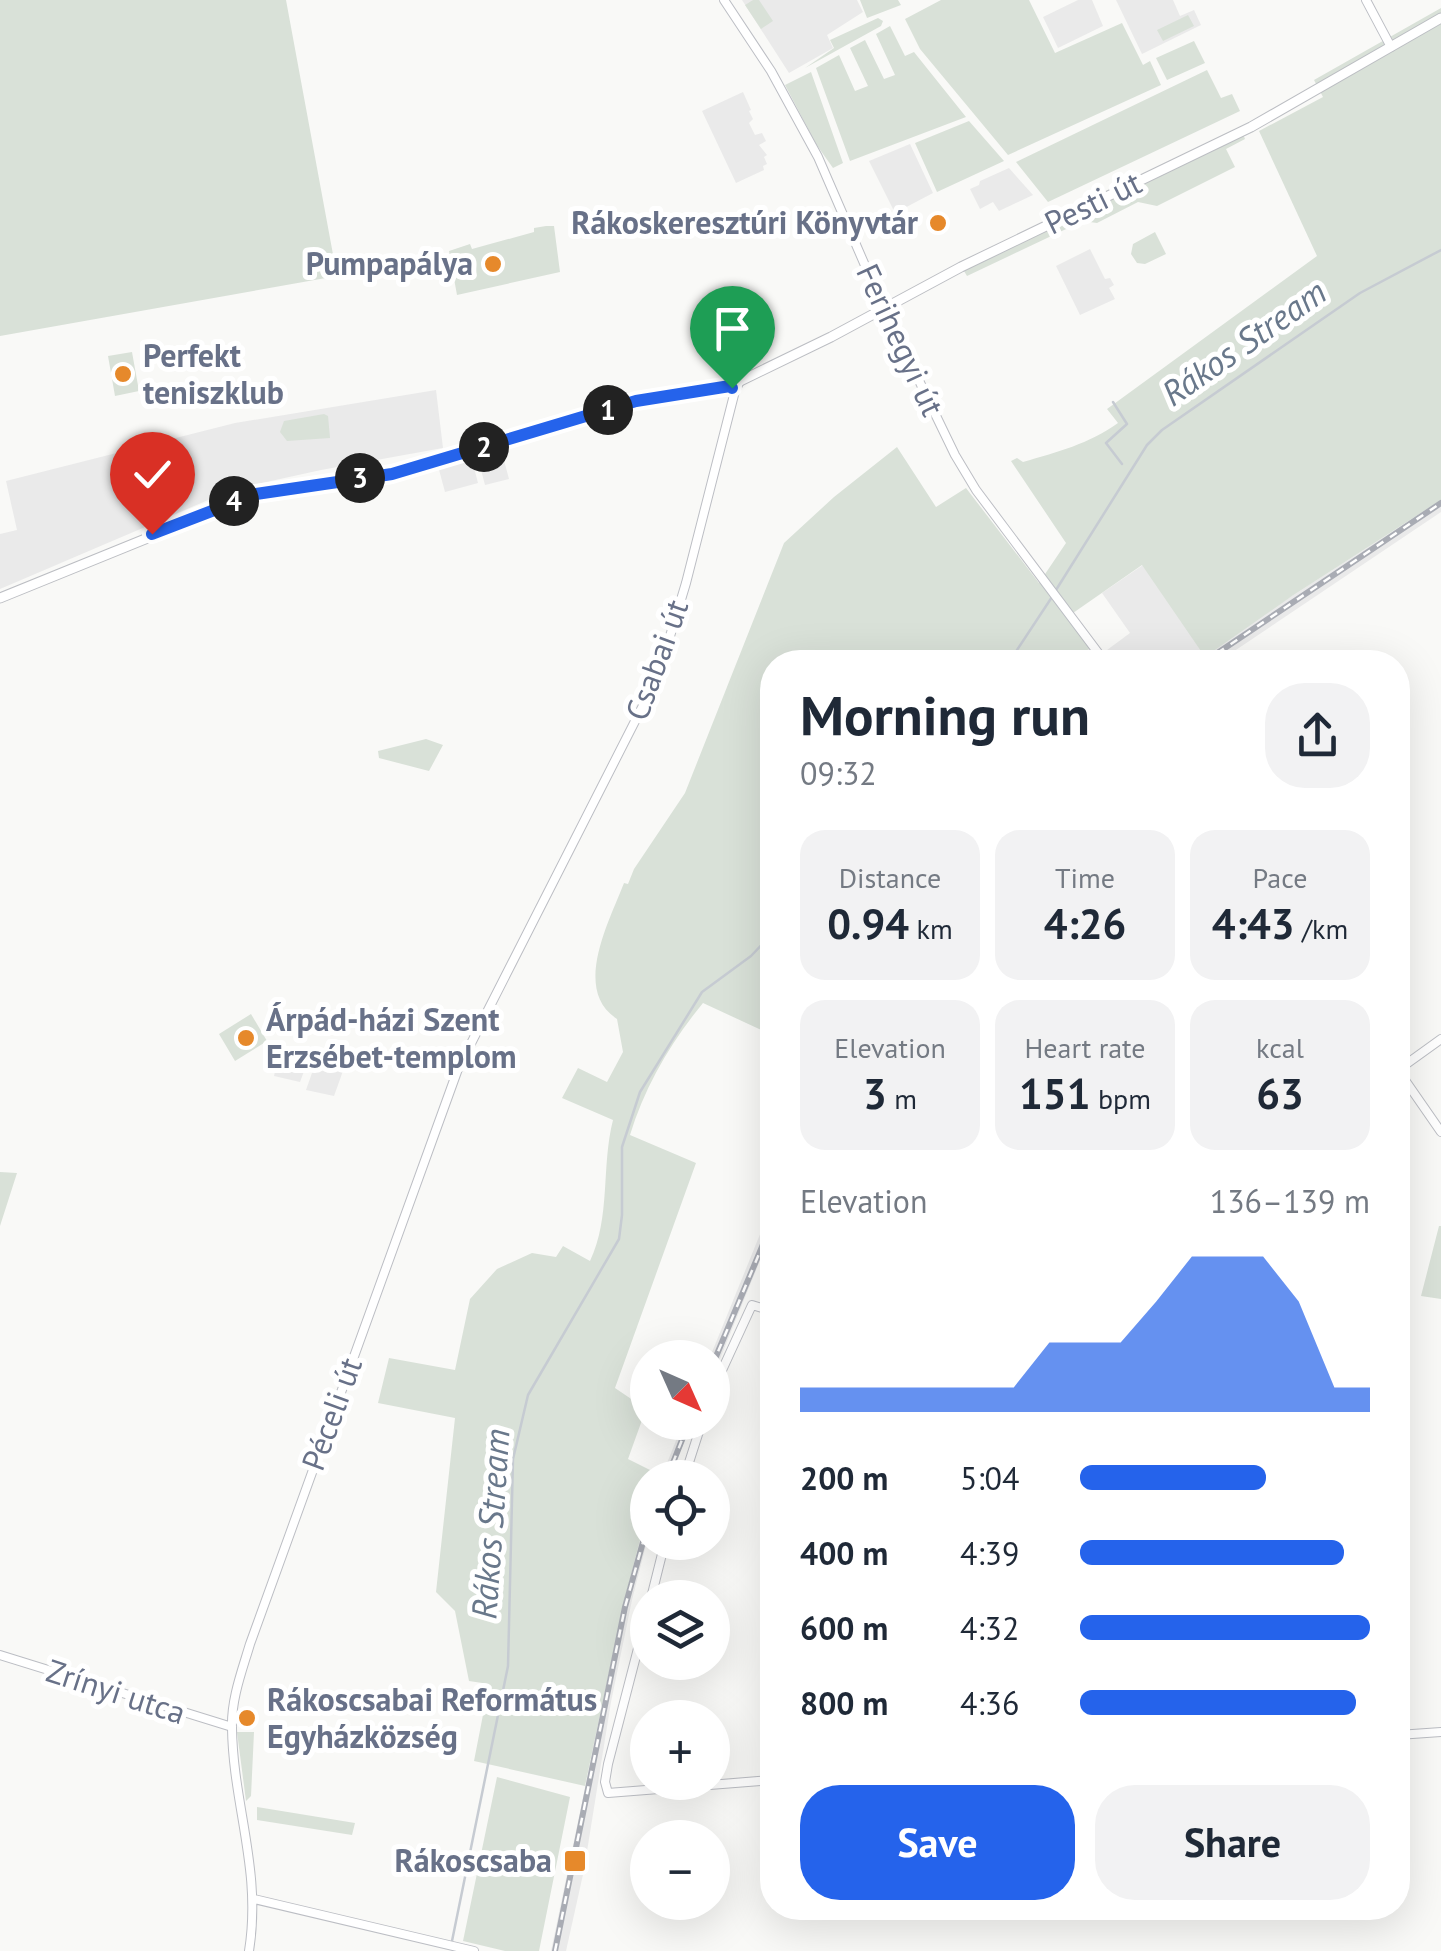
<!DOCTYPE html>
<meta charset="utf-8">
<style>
:root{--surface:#fff;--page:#f2f2f3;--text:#1f2937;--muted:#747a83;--accent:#2563eb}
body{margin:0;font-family:"PT Sans",sans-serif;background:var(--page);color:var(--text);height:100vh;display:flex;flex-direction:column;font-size:38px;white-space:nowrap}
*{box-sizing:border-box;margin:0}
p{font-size:32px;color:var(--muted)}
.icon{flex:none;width:55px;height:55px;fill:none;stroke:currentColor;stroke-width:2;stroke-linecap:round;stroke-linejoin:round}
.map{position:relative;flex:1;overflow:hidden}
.sheet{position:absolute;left:760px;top:650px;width:650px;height:1270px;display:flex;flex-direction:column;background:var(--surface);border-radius:40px;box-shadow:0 10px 40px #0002}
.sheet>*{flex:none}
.needle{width:65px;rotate:135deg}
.buttons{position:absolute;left:630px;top:1340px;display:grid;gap:20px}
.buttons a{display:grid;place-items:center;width:100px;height:100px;border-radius:50%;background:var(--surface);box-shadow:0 10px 40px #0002;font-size:50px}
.pin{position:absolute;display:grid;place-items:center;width:85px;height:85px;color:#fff;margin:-102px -42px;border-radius:50% 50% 50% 0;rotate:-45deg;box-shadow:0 0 10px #0007}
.pin .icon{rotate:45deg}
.km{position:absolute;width:50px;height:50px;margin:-25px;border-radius:50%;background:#222;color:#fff;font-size:28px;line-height:50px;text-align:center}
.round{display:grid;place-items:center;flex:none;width:105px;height:105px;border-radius:40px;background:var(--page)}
.overview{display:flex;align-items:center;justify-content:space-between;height:170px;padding:0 40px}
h1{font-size:55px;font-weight:800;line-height:75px}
.metrics{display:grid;grid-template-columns:repeat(3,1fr);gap:15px;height:170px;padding:10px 40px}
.metrics div{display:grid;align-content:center;border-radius:25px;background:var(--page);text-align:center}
.metrics b{font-size:42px;font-weight:800}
.metrics small{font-size:28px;font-weight:400}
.metrics p{font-size:28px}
.chart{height:280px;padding:20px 40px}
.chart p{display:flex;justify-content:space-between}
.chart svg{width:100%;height:180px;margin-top:10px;fill:var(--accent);opacity:.7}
.primary-button{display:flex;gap:20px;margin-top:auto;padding:20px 40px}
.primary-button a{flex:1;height:115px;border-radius:40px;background:var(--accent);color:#fff;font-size:40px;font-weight:800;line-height:115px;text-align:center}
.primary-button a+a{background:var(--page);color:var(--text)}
ul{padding:0 40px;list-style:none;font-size:32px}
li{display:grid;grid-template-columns:160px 120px 1fr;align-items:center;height:75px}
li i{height:25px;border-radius:12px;background:var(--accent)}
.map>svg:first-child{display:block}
</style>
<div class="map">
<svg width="1441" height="1951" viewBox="0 0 1441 1951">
<rect width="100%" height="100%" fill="#f9f9f7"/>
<!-- built -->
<path fill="#eaeaea" d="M742,0h115l6,12 -36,23 6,13 -44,25z
M1078,0h14l11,26 -45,22 -15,-31z
M1116,0h57l7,16 14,-6 7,15 -59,29z
M743,92l8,18 -2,1 4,8 -4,4 6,12 7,-2 4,8 -7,4 8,10 -3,2 3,7 -4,2 1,4 -28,13 -34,-72z
M910,144l23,49 -38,20 -26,-52z
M1009,168l24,27 -34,16 -6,-9 -13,7 -10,-20 9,-4 1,-4z
M1090,249l15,30 5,-1 4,7 -5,3 6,11 -35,16 -24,-49z
M436,390l7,58 -122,22 -87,19 -234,100v-55l17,-4 -11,-49 229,-58z
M501,449l8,30 -24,6 -8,-30z
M471,456l7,27 -33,9 -7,-26z
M1441,500v12l-223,150h-136l-4,-5 17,-13 8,9 27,-20 -28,-40 41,-28 141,36z
M280,1048l26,4 3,6 -9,24 -26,-6z
M319,1053l29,4 -14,39 -28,-6z
M772,1205v26l-59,145 -1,-18 -2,-1z
M683,1423h10l-24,54 -8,1z
M647,1513v28l-15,59 -21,102 -27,168 -18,81h-15l72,-345z"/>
<!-- green -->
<path fill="#d9e1d8" d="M0,0h286l51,276 -337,60z
M753,0h6l14,21 -12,8 -16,-24z
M860,0h38l3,5 -34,13z
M941,0h88l26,53 67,-30 21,42 7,-4 11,24 -153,70 -88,-106 -15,-30z
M1441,8v492l-149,96 -87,61 -63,-92 -69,48 22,31 -16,13 3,5h-310v373l-69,-32c-32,39 -58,83 -73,132l66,28 -81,225 31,21 -18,50 34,17 -14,2 -1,35 -24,93 -38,180 -111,-25 15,-77 -20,-3 -14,-70 -19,-19 19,-174 -77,-15 11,-45 66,12 15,-71 27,-30 35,-16 24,4 7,-11 27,15c21,-44 11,-94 23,-141l-51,-22 16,-30 29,14 16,-30 -6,-33c-45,-29 -8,-97 7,-136l4,1 6,-15 51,-76 99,-250 50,-46 63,-50 39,60 30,-19 73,95 27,-40 -55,-82 6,-3 6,4c34,-10 66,-18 95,-39l-11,-14 210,-153 -58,-125 64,-34 -9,-17z
M1188,15l6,11 -31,15 -6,-11z
M878,18l5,3 -2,5 -76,42 29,-20 -4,-8z
M890,26l15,30 9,-4 52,65 -116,44 -34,-93 23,-13 16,36 13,-5 -18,-38 15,-8 19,39 11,-4 -19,-41z
M1194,41l11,22 -38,17 -11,-22z
M1207,70l14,28 11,-4 8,17 -192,91 -32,-40z
M811,72l32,91 -10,5 -17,-24 -31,-59z
M969,121l35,40 -67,31 -22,-49z
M1243,134l2,5 -19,10 9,18 -78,39 -19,-4 -41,21 -14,-2 -116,55 -3,-5z
M546,226h8l6,46 -103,23 -8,-44 21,-7 2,5 62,-17v-4z
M1155,232l11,22 -21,10 -8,-1 -6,-9 2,-10z
M132,352l7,39 -24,5 -7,-40z
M324,414l4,2 2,22 -43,3 -7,-9 4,-11z
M426,739l17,6 -14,26 -50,-13 -1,-7z
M251,1014l16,27 -32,20 -16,-27z
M0,1172l17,1 -17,53z
M1439,1226h2v73l-20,-3z
M237,1732h17l-3,64 -5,5z
M497,1777l73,20 -31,154h-34l-42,-10z
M257,1807l98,16 -3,12 -95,-15z"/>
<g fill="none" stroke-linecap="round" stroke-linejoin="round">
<!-- stream -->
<path stroke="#c6cbd2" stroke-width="2.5" d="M1113,402l14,22 -21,19 16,21
M1056,590l91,-145 15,-15 198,-137 81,-43
M1009,662l43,-65
M452,1941l56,-275 5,-207 15,-64 91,-156 3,-24v-68l18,-55 62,-100 49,-36 21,-22"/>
<defs>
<path id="secondary" d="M724,0l47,71 47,86 62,143 75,155 21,35 129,172
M1366,0l25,47
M1398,1070l43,62
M1398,1070l43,-31
M712,1392l40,-87 20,6
M684,1478l18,-56
M651,1598l14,-56
M648,1610l-40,154 -3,18 3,11 164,-13
M0,1655l232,72
M1398,1735l43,-3
M254,1899l220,52
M249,1951c13,-81 -16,-146 -17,-223 -1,-29 10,-57 18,-84l208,-575 200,-393 28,-93 49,-192 5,-10"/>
<path id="primary" d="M0,598l256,-104 136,-20 244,-73 94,-15 101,-49 130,-70 290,-140 190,-109"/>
</defs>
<!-- secondary casing -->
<use href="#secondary" stroke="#bcbec4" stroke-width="10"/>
<!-- primary casing -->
<use href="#primary" stroke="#bcbec3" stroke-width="11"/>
<!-- secondary -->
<use href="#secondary" stroke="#fff" stroke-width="8"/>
<!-- primary -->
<use href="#primary" stroke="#fff" stroke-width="9"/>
<defs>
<path id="rail" d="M1204,662l237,-159
M712,1366l60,-143
M667,1478l22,-56
M555,1951l70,-344 23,-83"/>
</defs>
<!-- rail casing -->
<use href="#rail" stroke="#a9acb4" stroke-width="6"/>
<!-- rail -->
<use href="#rail" stroke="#fff" stroke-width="2.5" stroke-dasharray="8" stroke-linecap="butt"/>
</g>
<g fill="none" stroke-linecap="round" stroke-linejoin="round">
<defs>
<path id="route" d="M152,534l104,-40 136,-20 244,-73 94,-15 2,2"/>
</defs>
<!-- route casing -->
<use href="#route" stroke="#fff" stroke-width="20"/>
<!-- route -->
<use href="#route" stroke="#2563eb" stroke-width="12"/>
</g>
<!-- markers -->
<g fill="#e6892b" stroke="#fff" stroke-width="4">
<circle cx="938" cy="223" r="10"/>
<circle cx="493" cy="264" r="10"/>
<circle cx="123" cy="374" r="10"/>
<circle cx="246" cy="1038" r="10"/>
<circle cx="247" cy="1718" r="10"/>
<rect x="563" y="1849" width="24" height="24" rx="5"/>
</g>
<g text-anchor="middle" stroke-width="10" stroke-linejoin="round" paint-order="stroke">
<!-- street labels -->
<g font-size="32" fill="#687188" stroke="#fff">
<text transform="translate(1093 203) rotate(-26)" y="11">Pesti út</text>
<text transform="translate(900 340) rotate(65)" y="11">Ferihegyi út</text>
<text transform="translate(657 660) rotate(-70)" y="11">Csabai út</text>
<text transform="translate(332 1414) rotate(-70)" y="11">Péceli út</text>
<text transform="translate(116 1692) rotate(18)" y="11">Zrínyi utca</text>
</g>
<!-- poi labels -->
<g font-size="32" font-weight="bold" fill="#687188" stroke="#fff" text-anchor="end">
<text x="918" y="234">Rákoskeresztúri Könyvtár</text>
<text x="473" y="275">Pumpapálya</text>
<text x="143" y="367" text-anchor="start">Perfekt<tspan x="143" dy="37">teniszklub</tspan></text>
<text x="266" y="1031" text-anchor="start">Árpád-házi Szent<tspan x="266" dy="37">Erzsébet-templom</tspan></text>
<text x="267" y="1711" text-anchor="start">Rákoscsabai Református<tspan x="267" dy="37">Egyházközség</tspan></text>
<text x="552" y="1872">Rákoscsaba</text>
</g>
<!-- water labels -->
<g font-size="35" font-style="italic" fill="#69788b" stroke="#fff">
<text transform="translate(1244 343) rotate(-35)" y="12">Rákos Stream</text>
<text transform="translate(491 1524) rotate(-86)" y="12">Rákos Stream</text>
</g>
</g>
</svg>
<div class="buttons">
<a><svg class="needle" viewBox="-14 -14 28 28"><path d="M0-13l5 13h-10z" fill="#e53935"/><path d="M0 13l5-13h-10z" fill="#747a83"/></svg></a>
<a><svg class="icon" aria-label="locate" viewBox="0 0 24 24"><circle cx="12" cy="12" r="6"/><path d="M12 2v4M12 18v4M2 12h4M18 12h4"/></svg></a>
<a><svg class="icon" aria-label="layers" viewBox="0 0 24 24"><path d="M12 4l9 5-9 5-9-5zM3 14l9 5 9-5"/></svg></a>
<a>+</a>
<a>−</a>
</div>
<div class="pin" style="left:732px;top:388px;background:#1e9e55"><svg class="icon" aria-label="arrive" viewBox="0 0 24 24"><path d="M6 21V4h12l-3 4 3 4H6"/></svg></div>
<div class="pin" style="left:152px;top:534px;background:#d93025"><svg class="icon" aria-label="check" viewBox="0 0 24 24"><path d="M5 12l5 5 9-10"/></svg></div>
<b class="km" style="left:608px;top:410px">1</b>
<b class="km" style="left:484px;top:447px">2</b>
<b class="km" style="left:360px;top:478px">3</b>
<b class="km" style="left:234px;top:501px">4</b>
<section class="sheet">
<div class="overview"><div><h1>Morning run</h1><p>09:32</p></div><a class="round"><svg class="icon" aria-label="share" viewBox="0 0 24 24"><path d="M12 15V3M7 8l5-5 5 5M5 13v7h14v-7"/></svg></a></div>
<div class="metrics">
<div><p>Distance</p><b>0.94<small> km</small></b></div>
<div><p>Time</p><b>4:26</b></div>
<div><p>Pace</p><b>4:43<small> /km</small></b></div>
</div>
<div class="metrics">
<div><p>Elevation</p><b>3<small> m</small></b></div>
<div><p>Heart rate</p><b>151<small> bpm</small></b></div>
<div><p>kcal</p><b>63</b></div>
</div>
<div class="chart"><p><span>Elevation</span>136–139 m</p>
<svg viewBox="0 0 160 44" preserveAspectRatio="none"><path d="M0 44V38L10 38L20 38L30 38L40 38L50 38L60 38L70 27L80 27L90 27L100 17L110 6L120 6L130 6L140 17L150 38L160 38V44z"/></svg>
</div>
<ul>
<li><b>200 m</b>5:04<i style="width:64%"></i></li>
<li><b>400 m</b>4:39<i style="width:91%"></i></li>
<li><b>600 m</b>4:32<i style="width:100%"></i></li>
<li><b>800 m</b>4:36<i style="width:95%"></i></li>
</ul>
<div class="primary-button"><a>Save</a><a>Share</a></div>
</section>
</div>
